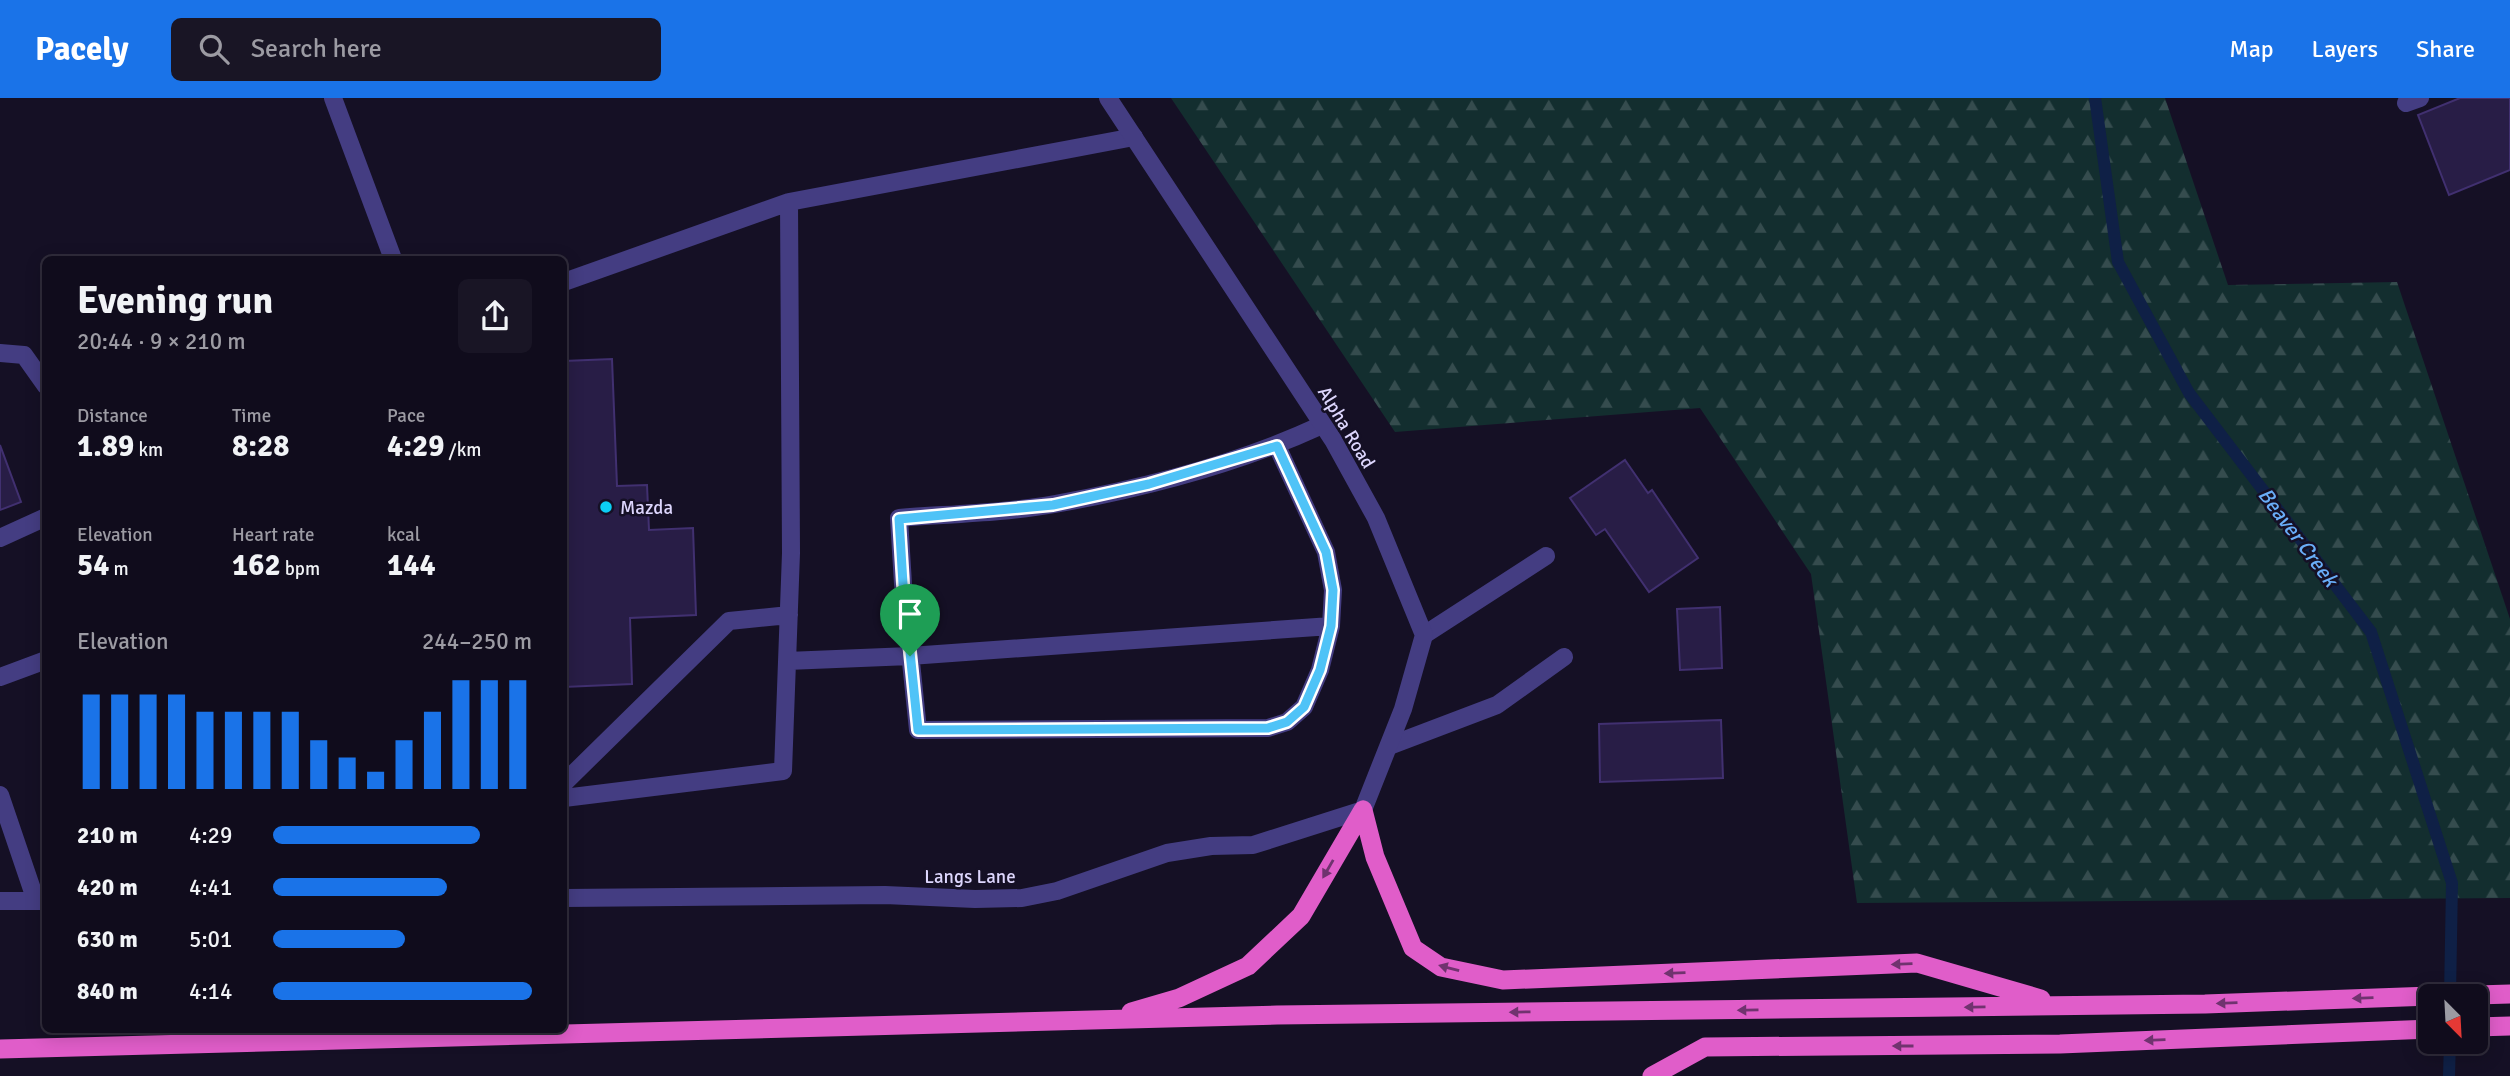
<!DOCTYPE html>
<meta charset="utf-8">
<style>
:root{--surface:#100c1c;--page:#191525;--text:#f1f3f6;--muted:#9c9ba3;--line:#302c3b;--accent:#1a73e8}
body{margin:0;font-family:Signika,sans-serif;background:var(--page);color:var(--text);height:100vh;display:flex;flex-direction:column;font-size:26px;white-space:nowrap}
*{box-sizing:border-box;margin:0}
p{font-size:23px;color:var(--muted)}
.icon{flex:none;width:38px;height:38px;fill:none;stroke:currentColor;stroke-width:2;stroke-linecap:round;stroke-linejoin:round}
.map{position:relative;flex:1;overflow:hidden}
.panel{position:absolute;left:42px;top:158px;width:525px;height:777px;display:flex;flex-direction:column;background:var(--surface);border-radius:10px;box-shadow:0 4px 18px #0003,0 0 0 2px var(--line)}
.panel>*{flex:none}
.needle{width:46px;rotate:156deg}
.controls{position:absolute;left:2418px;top:886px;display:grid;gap:14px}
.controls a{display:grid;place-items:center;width:70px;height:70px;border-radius:10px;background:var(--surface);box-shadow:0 4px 18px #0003,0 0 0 2px var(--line);font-size:35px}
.pin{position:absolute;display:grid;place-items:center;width:60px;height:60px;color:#fff;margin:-72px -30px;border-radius:50% 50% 50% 0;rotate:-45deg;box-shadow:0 0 7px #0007}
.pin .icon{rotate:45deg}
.round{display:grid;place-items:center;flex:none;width:74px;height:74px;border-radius:10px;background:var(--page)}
.summary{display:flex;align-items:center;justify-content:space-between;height:119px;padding:0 35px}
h1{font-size:38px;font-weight:700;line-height:52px}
.metrics{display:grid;grid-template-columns:repeat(3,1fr);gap:10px;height:119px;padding:7px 35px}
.metrics div{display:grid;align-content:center}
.metrics b{font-size:30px;font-weight:700}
.metrics small{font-size:19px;font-weight:400}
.metrics p{font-size:19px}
.chart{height:196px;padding:14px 35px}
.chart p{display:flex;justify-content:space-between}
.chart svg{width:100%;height:126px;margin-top:7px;stroke:var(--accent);stroke-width:6}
ul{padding:0 35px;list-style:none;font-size:23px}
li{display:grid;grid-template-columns:112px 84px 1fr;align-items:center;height:52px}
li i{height:18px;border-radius:9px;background:var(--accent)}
header{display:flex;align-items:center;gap:42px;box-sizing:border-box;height:98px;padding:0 35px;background:var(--accent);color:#fff}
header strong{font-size:33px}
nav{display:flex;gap:38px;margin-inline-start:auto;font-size:24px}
.search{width:490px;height:63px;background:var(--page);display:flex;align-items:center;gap:18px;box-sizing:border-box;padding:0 24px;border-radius:10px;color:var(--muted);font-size:26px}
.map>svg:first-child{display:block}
</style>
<header>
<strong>Pacely</strong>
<div class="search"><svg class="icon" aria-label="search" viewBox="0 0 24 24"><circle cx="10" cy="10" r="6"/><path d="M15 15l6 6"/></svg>Search here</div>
<nav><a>Map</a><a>Layers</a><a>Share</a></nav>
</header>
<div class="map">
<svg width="2510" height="978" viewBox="0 0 2510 978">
<defs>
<pattern id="forest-firs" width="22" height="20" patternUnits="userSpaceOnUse" patternTransform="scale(1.75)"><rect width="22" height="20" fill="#132e2f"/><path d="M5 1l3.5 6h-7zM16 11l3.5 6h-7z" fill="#354c4e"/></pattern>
</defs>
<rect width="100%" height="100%" fill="#151025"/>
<!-- forest -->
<path fill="url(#forest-firs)" d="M1171,0h994l63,187 169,-3 113,337v279l-653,5 -46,-329 -111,-166 -305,24z"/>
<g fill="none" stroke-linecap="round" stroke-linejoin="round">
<!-- stream -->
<path stroke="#0f2046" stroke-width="12" d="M2095,0l23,164 71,131 182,239 81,251 -2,113
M2449,978l1,-35"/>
</g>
<!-- building -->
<path fill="#281d46" stroke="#413070" stroke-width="2" d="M2460,0h50v72l-61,25 -31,-80z
M612,261l5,127 30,-1 2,45 44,-2 3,87 -66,3 2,66 -68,3v-326z
M0,347l21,57 -21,8z
M1625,362l23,33 4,-3 46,68 -49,34 -44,-63 -9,6 -26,-37z
M1720,509l2,61 -42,2 -3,-61z
M1721,622l2,58 -123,4 -1,-58z"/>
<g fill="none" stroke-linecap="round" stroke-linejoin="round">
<!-- service -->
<path stroke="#443d82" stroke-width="18" d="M333,0l60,161
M2406,5l14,-5
M564,184l225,-80 345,-65
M0,255l24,2 22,31
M1277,348l49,106 7,38 -2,36 -11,44 -16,37 -17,15 -19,6 -350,2 -15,-146 -4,-66c51,-4 106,-5 156,-14 89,-16 185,-41 267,-79
M0,440l46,-21
M1424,537l122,-79
M787,563l123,-5 421,-30
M0,579l46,-17
M1389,648l108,-41 67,-48
M564,685l165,-162 60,-6
M0,697l36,106
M564,700l219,-27 8,-218 -2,-351"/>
<!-- minor -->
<path stroke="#443d82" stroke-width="18" d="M564,800l321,-3 90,4 47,-1 35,-7 110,-38 44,-7 42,-1 110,-35 40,-101 21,-74 -48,-117 -43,-78 -225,-342
M0,803h46"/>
<!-- trunk -->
<path stroke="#e05dc9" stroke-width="19" d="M1363,712l12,47 38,91 28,19 62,13 414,-17 124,36
M2443,898l67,-2
M1131,914l48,-14 69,-32 53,-50 62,-106
M2476,929l34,-1
M0,951l1277,-34 928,-11 226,-8
M1652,978l53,-29 355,-3 371,-15"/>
</g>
<!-- one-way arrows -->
<defs><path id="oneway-solid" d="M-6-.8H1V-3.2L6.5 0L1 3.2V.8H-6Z" transform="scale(1.75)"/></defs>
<g fill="#70336f">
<use href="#oneway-solid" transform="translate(1328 771) rotate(120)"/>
<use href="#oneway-solid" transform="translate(1902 866) rotate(178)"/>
<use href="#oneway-solid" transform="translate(1449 870) rotate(-165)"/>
<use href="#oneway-solid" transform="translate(1675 875) rotate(178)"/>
<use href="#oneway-solid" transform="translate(2363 900) rotate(178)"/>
<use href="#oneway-solid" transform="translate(2227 905) rotate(178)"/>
<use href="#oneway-solid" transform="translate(1975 909) rotate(179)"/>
<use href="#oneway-solid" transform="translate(1748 912) rotate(179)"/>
<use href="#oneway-solid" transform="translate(1520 914) rotate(179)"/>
<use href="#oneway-solid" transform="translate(2155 942) rotate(178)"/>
<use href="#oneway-solid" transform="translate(1903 948) rotate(180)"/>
</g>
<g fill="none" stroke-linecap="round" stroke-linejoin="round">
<defs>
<path id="route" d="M1277,348l49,106 7,38 -2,36 -11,44 -16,37 -17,15 -19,6 -350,2 -15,-146 -4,-65 154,-14 96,-21z"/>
</defs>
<!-- route casing -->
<use href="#route" stroke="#fff" stroke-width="14"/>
<!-- route -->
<use href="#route" stroke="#4fc3f7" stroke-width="9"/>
</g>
<!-- markers -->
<circle fill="#0ccef4" stroke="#151025" stroke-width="2.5" cx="606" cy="409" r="7"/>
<g text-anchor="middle" stroke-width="5" stroke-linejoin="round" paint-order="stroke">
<!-- street labels -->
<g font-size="19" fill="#ddd6fd" stroke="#151025">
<text transform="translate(1347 329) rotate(59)" y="7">Alpha Road</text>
<text x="970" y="785">Langs Lane</text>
</g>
<!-- poi labels -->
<g font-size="19" fill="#ddd6fd" stroke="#151025" text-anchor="start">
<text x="620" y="416">Mazda</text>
</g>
<!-- water labels -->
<g font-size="21" font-style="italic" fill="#69adf8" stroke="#151025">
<text transform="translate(2298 439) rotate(53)" y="7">Beaver Creek</text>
</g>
</g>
</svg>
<div class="controls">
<a><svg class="needle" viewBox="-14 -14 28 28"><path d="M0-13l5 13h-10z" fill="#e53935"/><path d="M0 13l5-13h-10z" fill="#9c9ba3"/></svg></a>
</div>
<div class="pin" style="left:910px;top:558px;background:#1e9e55"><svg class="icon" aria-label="arrive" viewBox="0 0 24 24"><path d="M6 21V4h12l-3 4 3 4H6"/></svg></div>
<section class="panel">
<div class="summary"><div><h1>Evening run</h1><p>20:44 · 9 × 210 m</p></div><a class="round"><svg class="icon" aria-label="share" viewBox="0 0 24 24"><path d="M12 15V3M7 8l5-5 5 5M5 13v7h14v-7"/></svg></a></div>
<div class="metrics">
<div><p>Distance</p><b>1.89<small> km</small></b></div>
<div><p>Time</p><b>8:28</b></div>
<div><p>Pace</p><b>4:29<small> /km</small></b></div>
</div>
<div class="metrics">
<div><p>Elevation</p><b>54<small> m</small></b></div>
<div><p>Heart rate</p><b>162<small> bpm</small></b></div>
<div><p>kcal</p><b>144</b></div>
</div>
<div class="chart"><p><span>Elevation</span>244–250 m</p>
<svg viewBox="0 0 160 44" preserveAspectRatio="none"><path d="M5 44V11M15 44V11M25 44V11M35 44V11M45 44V17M55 44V17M65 44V17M75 44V17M85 44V27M95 44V33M105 44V38M115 44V27M125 44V17M135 44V6M145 44V6M155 44V6"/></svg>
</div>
<ul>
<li><b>210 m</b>4:29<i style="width:80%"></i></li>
<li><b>420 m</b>4:41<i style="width:67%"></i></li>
<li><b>630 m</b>5:01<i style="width:51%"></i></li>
<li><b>840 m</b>4:14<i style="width:100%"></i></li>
</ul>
</section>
</div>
